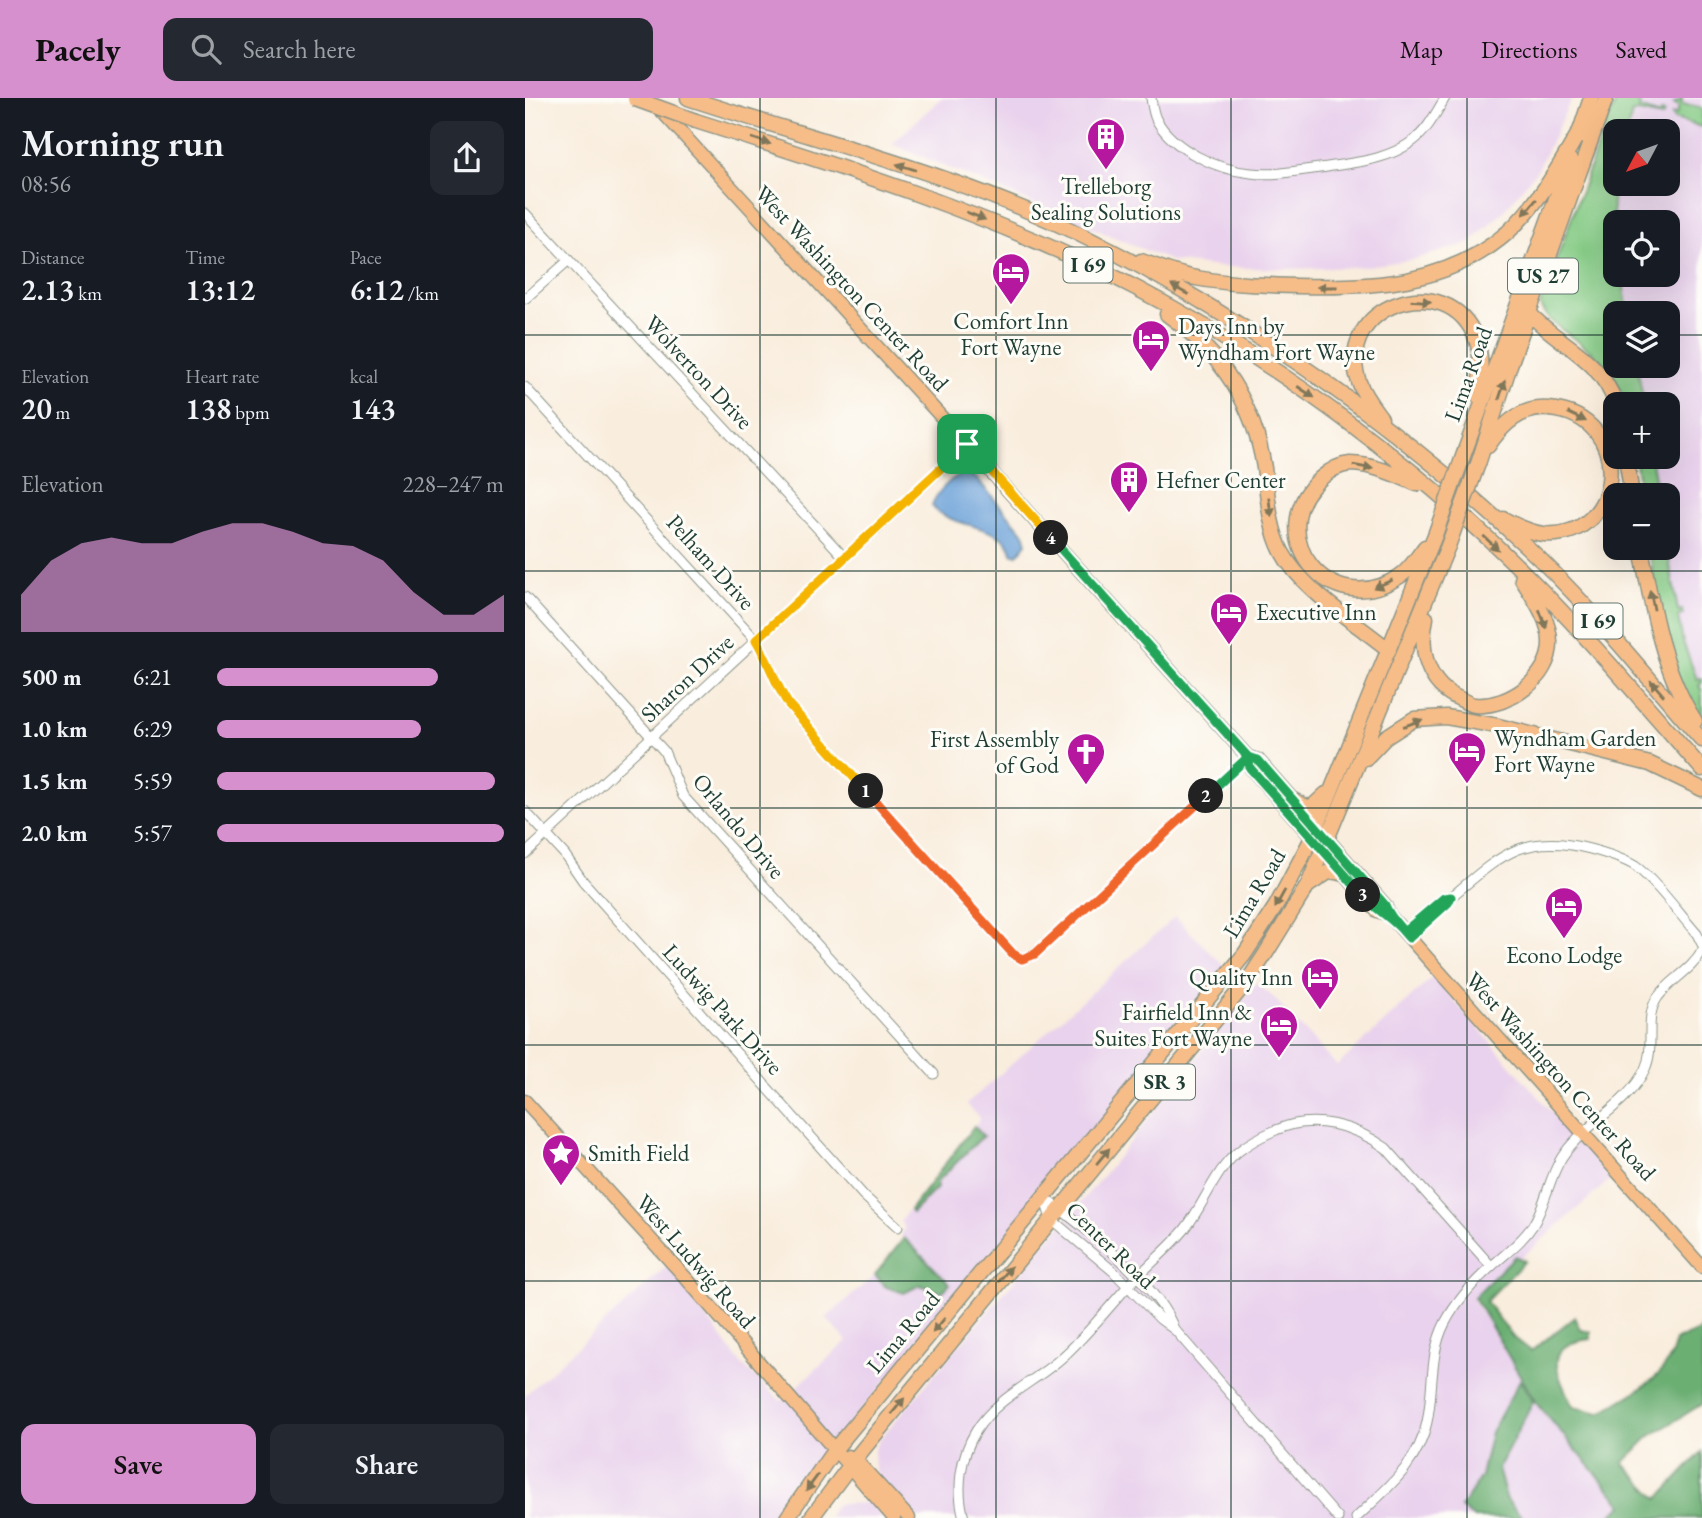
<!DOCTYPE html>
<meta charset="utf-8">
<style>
:root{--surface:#171b24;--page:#242831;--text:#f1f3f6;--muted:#9ea1a6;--accent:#d690ce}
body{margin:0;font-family:"EB Garamond",serif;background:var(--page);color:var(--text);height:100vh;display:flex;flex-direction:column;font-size:26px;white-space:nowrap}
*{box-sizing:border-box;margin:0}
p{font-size:23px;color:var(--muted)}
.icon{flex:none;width:38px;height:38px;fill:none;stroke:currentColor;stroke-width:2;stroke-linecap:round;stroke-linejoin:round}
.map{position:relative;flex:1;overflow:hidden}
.panel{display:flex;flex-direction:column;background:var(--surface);width:525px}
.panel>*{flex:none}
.needle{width:46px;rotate:229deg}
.buttons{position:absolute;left:1078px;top:21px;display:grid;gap:14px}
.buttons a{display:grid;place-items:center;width:77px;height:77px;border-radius:14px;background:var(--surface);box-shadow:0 7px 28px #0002;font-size:35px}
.pin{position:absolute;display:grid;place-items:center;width:60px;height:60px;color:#fff;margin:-30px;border-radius:14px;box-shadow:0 4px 10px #0006}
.km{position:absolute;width:35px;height:35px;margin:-18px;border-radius:50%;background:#222;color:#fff;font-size:19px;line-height:35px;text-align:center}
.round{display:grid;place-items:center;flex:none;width:74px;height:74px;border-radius:14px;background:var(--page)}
.summary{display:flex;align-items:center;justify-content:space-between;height:119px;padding:0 21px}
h1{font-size:38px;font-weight:600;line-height:52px}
.metrics{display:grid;grid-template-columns:repeat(3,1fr);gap:10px;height:119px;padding:7px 21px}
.metrics div{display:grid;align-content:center}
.metrics b{font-size:30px;font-weight:600}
.metrics small{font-size:19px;font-weight:400}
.metrics p{font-size:19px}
.chart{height:196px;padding:14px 21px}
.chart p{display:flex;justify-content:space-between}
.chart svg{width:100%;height:126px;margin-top:7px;fill:var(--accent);opacity:.7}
.button{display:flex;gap:14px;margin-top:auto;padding:14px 21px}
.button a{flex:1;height:80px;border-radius:14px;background:var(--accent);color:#111;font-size:28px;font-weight:600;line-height:80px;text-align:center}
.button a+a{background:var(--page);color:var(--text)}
ul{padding:0 21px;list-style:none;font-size:23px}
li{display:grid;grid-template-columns:112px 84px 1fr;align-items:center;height:52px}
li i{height:18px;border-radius:9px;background:var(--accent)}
header{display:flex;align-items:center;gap:42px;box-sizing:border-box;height:98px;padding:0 35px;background:var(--accent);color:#111}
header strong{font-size:33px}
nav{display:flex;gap:38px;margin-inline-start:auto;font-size:24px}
.search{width:490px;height:63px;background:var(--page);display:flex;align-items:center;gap:18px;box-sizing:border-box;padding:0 24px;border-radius:14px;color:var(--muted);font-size:26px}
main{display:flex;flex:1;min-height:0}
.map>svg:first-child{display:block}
</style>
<header>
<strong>Pacely</strong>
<div class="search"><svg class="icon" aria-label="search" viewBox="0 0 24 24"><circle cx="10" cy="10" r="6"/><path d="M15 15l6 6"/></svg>Search here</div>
<nav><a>Map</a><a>Directions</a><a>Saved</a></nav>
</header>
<main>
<section class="panel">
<div class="summary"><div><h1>Morning run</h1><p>08:56</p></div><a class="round"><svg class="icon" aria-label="share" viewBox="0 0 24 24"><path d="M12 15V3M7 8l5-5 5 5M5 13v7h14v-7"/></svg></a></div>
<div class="metrics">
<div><p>Distance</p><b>2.13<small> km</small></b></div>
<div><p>Time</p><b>13:12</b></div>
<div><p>Pace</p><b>6:12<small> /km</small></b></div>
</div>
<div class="metrics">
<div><p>Elevation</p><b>20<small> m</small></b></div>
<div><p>Heart rate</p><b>138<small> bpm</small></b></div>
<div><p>kcal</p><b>143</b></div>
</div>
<div class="chart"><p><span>Elevation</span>228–247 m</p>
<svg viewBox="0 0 160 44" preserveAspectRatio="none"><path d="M0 44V31L10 19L20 13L30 11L40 13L50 13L60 9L70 6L80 6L90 9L100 13L110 14L120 19L130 30L140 38L150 38L160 31V44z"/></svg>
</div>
<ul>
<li><b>500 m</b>6:21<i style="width:77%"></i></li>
<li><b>1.0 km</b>6:29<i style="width:71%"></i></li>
<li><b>1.5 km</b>5:59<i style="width:97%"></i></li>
<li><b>2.0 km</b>5:57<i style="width:100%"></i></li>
</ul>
<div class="button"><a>Save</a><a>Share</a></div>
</section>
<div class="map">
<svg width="1177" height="1420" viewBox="0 0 1177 1420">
<rect width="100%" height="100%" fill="#fdfcf7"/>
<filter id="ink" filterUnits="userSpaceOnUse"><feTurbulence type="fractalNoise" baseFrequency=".0143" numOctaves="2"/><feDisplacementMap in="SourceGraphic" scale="14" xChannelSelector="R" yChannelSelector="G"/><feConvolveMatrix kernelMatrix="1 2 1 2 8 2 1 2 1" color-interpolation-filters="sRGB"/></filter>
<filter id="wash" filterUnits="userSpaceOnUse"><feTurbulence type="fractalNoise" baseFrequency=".00686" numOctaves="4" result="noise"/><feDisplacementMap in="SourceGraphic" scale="28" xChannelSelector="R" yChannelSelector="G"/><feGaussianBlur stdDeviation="1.57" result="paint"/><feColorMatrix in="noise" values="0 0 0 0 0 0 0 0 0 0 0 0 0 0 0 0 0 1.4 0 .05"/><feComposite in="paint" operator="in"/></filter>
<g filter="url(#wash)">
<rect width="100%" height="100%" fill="#f9eddd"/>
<!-- built -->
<path fill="#e9d2ed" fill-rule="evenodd" d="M416,0h631l-34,71 -34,42 -34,32 -55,16 -52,8 -81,2 -64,-2 -47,-6 -279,-117z
M1104,0h73v610l-46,-160h12v-53h-23l-7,-38h30v-53h-40l-7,-38h47v-53h-52l-13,-116 12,-58v45h53v-53h-50zM1090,124h53v53h-53z
M650,819l52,52 -349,421 -71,82 -35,46h-247v-123l143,-130 74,100 39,36 66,-60 -21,-23 49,-43 29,-36 -3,-4 4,-7 -5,-7 80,-102 -13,-15z
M908,879l178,202 -138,121 71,104 92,114h-722l-35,-40 -4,-8 -1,-20 5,-10 223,-263 154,-194 18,15 63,68z
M345,1405l14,15h-56l9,-14z"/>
<!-- green -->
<path fill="#86cb86" stroke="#52845d" stroke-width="2" d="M1093,0h18l-1,3 5,3 -1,4 21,7 2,-4 3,2 -3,4 -24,-5 -6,1 -5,18h-12v50l-3,17 3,38v39h7l6,38h-13v53h22l5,27 7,11h-23c-6,-16 -14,-30 -25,-43 -14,-17 -57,-38 -61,-56l67,-185z
M1157,0v6l20,4v19l-28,-8 -2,-5h5l2,-8 -5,-2z
M1110,359h16l7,38h-17z
M1124,450h18l11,63 4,-1 1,5 -5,2 5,25 14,37 5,-1v5l-3,2 3,6v29c-38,-48 -44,-114 -53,-172z"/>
<!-- forest -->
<path fill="#6caf73" stroke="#467654" stroke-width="2" d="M449,1028l9,10 -46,46v6l-25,25 -2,-3z
M379,1140l46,46 -8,8 -22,-7 -16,8 -18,-6 -11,-12z
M990,1158l10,5 -39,40 26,35 19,15 44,-34 6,13 10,2v7c-52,5 -33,36 -18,68l27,6c28,-17 71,-35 75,-72l24,-10 3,-6v79l-53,33 -26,26 35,36 44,-47v66h-95l16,-13 -87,-102 -62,-106z
M995,1282l13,22 -35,67 9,31 16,18h-49l-13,-10 20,-32 10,-44z"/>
<!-- water -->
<path fill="#6ba0d8" stroke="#456e86" stroke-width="2" d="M440,374l11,6 48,55 3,10 -10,12 -5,-2c-3,-28 -64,-25 -80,-47 4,-14 20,-29 33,-34z"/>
</g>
<g filter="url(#ink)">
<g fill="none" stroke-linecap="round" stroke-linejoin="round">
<defs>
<path id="minor" d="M626,0c1,6 2,15 5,21 17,31 62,51 95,54 25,3 51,-3 76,-6 31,-5 60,-7 86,-26 14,-10 23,-28 32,-43
M0,115l319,344
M0,201l44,-39
M0,289l231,253c13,21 19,45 33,66l224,248 9,5 13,-5 213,-197
M0,499l139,154 19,45 251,278
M0,713l40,44 18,26 281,315 34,31
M0,756l442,-409
M879,834l40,-34 7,-1
M884,840l39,-35 3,-6c48,-40 72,-66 139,-48 15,4 32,9 45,17 19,13 46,50 62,68l5,10
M519,1099l7,22 62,52 47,48 15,11 163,188
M519,1099c38,28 115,88 130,132
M439,1420c-8,-29 -4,-61 12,-87 21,-35 64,-51 92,-79 22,-21 40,-44 61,-67 18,-19 39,-35 56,-56 19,-24 30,-59 54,-78 11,-9 25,-16 37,-21 38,-17 79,-4 110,18l105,118
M831,1420c29,-28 63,-54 71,-96 7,-33 2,-68 18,-99 11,-21 29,-41 47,-57 14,-13 30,-24 41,-41 13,-21 16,-48 29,-68 23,-35 65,-50 83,-88 11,-23 -2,-52 13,-72 12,-17 34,-27 44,-46"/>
<path id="major" d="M132,8l310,339 281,312 10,3 127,145 4,10 313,352
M723,659l2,10 127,144 12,4
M0,1003l160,176 209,241
M323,1358l7,3 54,59"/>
<path id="highway" d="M163,0c136,45 278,78 405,143 157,81 302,183 431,303 65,60 120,130 178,196
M171,23c149,47 301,95 440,167 146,76 292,186 406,303 56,57 107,118 160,178
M1053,39l13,-39
M616,163c18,6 36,14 55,17 33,6 67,7 101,8 75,2 150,-1 210,-53 32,-29 52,-67 74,-104
M1004,215c32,34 69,42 87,91
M642,216c54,39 87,89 97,154 4,28 5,59 18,84 20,38 73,70 107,98
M856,320c-8,-11 -18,-23 -22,-36 -27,-76 89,-117 117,-43 7,18 4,40 3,58
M963,348c14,-21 34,-40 61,-37 87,7 76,131 -5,125 -15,-1 -28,-9 -41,-15
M941,350l104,-288
M1101,359l6,38
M954,363l31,-96 96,-267
M892,386c-20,-9 -45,-20 -67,-20 -11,1 -21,7 -29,14 -62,55 9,146 79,98 11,-7 17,-19 25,-29
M1116,450c11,59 21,122 54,173
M901,520c-7,33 1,67 34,81 4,2 10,6 15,6 33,3 76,-27 75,-63 0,-22 -17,-45 -28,-63
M841,660l20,-21 28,-18 32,-2 52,9 152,38 52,25
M768,702l11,6 8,1 14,-13
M784,787l21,-14 15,3
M262,1420l48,-69 409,-494 32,-49 36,-68 123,-303
M286,1420l44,-59 394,-480 17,-26 42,-68 140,-339"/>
</defs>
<!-- minor casing -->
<use href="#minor" stroke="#8c9588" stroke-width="11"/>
<!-- major casing -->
<use href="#major" stroke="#8c9588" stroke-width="15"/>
<!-- highway casing -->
<use href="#highway" stroke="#8c9588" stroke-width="17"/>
<!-- minor -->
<use href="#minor" stroke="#fff" stroke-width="9"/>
<!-- major -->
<use href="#major" stroke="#f7bd88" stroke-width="12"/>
<!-- highway -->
<use href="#highway" stroke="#f7bd88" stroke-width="14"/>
<defs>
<path id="highway-bridge" d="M110,1l61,22
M910,437l31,-87
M923,448l31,-85"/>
</defs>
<!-- highway-bridge casing -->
<use href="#highway-bridge" stroke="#8c9588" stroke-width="17" stroke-linecap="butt"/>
<!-- highway-bridge -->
<use href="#highway-bridge" stroke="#f7bd88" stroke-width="14"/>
</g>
<!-- one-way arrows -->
<defs><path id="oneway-solid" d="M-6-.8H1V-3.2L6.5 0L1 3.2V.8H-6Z" transform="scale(1.75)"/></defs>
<g fill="#80775a">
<use href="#oneway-solid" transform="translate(236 43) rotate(18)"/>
<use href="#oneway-solid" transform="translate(381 69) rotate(-163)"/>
<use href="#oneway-solid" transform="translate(1005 109) rotate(130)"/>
<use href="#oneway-solid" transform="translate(451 118) rotate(22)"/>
<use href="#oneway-solid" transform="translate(802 189) rotate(180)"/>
<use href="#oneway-solid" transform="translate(655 192) rotate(-151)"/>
<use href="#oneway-solid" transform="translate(896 203) rotate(4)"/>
<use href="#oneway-solid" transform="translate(977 292) rotate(-72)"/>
<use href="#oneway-solid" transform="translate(781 294) rotate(33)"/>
<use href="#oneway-solid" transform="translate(1052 319) rotate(26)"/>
<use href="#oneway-solid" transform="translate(838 369) rotate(10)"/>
<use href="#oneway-solid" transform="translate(745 409) rotate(82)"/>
<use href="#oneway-solid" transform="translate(966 445) rotate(43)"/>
<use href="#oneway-solid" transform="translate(858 486) rotate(157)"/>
<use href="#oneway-solid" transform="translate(1127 502) rotate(-102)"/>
<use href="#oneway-solid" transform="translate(1018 521) rotate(69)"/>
<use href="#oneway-solid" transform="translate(1132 590) rotate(-131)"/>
<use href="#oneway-solid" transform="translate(888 625) rotate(-20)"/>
<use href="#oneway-solid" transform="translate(755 801) rotate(119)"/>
<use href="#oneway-solid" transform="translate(578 1058) rotate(-50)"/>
<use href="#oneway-solid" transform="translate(480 1176) rotate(-51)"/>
<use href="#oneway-solid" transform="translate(414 1227) rotate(130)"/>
<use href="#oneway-solid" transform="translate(373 1308) rotate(-51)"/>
<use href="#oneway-solid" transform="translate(287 1385) rotate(126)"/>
</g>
</g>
<g fill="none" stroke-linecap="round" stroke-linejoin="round" filter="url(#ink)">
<defs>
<path id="split-1" d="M341,693l-77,-86c-14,-20 -20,-44 -33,-65l211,-196"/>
<path id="split-2" d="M341,693l147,163 9,5 13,-5 171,-158"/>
<path id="split-3" d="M681,698l42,-39 10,3 127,145c5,13 15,22 24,33l39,-35 3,-6 -7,1 -40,34c-13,-15 -28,-22 -41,-37"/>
<path id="split-4" d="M526,440l197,219 2,11 113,127"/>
<path id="split-5" d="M442,346l84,94"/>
</defs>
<!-- split-1 casing -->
<use href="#split-1" stroke="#fff" stroke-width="14"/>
<!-- split-2 casing -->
<use href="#split-2" stroke="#fff" stroke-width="14"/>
<!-- split-3 casing -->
<use href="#split-3" stroke="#fff" stroke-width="14"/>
<!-- split-4 casing -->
<use href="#split-4" stroke="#fff" stroke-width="14"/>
<!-- split-5 casing -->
<use href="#split-5" stroke="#fff" stroke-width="14"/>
<!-- split-1 -->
<use href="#split-1" stroke="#f5b400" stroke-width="9"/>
<!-- split-2 -->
<use href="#split-2" stroke="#f0652b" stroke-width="9"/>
<!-- split-3 -->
<use href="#split-3" stroke="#22a559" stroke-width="9"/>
<!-- split-4 -->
<use href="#split-4" stroke="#22a559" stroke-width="9"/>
<!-- split-5 -->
<use href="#split-5" stroke="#f5b400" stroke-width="9"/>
</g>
<!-- grid -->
<path fill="none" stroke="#1f3d34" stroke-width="2" stroke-opacity="0.55" d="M235,0v1420M471,0v1420M706,0v1420M942,0v1420M0,237h1090M1143,237h34M0,473h1177M0,710h1177M0,947h1177M0,1183h1177"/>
<!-- icons -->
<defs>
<symbol id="building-pin" viewBox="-11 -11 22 30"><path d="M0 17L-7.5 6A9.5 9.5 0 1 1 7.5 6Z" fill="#b5179e" stroke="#fdfcf7"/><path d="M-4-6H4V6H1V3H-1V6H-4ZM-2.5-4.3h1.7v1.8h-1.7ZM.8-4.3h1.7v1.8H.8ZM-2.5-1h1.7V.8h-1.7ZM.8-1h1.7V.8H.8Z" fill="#fff"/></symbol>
<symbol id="hotel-pin" viewBox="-11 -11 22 30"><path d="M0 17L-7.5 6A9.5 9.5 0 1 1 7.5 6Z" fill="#b5179e" stroke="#fdfcf7"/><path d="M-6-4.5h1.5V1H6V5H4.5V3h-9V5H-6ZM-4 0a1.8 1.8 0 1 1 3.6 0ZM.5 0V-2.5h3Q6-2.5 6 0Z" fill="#fff"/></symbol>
<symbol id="church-pin" viewBox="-11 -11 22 30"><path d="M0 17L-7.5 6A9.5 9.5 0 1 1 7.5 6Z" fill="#b5179e" stroke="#fdfcf7"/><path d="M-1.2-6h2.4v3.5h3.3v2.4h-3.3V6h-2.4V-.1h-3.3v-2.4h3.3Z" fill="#fff"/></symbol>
<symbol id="sight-pin" viewBox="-11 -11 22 30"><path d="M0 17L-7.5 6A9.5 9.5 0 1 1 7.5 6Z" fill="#b5179e" stroke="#fdfcf7"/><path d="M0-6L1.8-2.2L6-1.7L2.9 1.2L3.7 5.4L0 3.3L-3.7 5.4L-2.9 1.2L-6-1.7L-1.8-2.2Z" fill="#fff"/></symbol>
</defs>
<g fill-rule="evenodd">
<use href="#building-pin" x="559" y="17" width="44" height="60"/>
<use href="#hotel-pin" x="464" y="152" width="44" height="60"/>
<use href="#hotel-pin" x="604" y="219" width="44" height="60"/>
<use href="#building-pin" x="582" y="360" width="44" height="60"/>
<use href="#hotel-pin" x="682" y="492" width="44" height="60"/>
<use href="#hotel-pin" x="920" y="631" width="44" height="60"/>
<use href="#church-pin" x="539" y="632" width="44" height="60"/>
<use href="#hotel-pin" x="1017" y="786" width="44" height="60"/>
<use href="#hotel-pin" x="773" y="857" width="44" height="60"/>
<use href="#hotel-pin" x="732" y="905" width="44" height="60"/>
<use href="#sight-pin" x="14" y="1033" width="44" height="60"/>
</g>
<g text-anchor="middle" stroke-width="6" stroke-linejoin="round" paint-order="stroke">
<!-- shield labels -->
<g fill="#fdfcf7" stroke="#62766e" stroke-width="2">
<rect x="538.5" y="149.5" width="49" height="35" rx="5"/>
<rect x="983" y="160.5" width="70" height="35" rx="5"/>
<rect x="1048.5" y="505.5" width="49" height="35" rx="5"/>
<rect x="610" y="966.5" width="60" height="35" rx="5"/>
</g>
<g font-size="21" font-weight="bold" fill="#1f3d34">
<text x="563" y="174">I 69</text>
<text x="1018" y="185">US 27</text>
<text x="1073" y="530">I 69</text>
<text x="640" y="991">SR 3</text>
</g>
<!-- poi labels -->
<g font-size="23" fill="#1f3d34" stroke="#fdfcf7" text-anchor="start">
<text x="581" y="96" text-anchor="middle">Trelleborg<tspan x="581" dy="26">Sealing Solutions</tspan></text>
<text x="486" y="231" text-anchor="middle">Comfort Inn<tspan x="486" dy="26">Fort Wayne</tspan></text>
<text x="653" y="236">Days Inn by<tspan x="653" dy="26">Wyndham Fort Wayne</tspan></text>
<text x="631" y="390">Hefner Center</text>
<text x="731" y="522">Executive Inn</text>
<text x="969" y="648">Wyndham Garden<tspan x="969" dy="26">Fort Wayne</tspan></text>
<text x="534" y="649" text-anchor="end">First Assembly<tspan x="534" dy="26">of God</tspan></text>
<text x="1039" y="865" text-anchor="middle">Econo Lodge</text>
<text x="768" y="887" text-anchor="end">Quality Inn</text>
<text x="727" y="922" text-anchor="end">Fairfield Inn &amp;<tspan x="727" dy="26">Suites Fort Wayne</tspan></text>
<text x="63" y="1063">Smith Field</text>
</g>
<!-- street labels -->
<g font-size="23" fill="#1f3d34" stroke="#fdfcf7">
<text transform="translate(327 190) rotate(47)" y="8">West Washington Center Road</text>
<text transform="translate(174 274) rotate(47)" y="8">Wolverton Drive</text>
<text transform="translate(943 276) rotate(-70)" y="8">Lima Road</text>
<text transform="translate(186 464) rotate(48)" y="8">Pelham Drive</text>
<text transform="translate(162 580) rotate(-43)" y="8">Sharon Drive</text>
<text transform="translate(214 728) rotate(50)" y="8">Orlando Drive</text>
<text transform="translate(729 795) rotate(-59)" y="8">Lima Road</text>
<text transform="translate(198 911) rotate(48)" y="8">Ludwig Park Drive</text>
<text transform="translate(1036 978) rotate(48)" y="8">West Washington Center Road</text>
<text transform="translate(586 1147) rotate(44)" y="8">Center Road</text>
<text transform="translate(171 1163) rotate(49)" y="8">West Ludwig Road</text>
<text transform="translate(378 1234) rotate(-50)" y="8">Lima Road</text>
</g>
</g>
</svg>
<div class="buttons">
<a><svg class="needle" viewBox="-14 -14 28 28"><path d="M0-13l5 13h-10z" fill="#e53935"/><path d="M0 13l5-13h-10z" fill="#9ea1a6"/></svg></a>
<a><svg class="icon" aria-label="locate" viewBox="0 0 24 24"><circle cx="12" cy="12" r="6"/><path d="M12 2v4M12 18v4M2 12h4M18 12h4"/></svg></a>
<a><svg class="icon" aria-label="layers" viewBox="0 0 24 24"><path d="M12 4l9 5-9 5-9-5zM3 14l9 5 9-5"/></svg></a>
<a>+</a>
<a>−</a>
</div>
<div class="pin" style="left:442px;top:346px;background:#1e9e55"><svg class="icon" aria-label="arrive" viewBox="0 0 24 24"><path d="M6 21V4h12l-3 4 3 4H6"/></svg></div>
<b class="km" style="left:341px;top:693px">1</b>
<b class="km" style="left:681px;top:698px">2</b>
<b class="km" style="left:838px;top:797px">3</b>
<b class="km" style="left:526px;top:440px">4</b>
</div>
</main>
